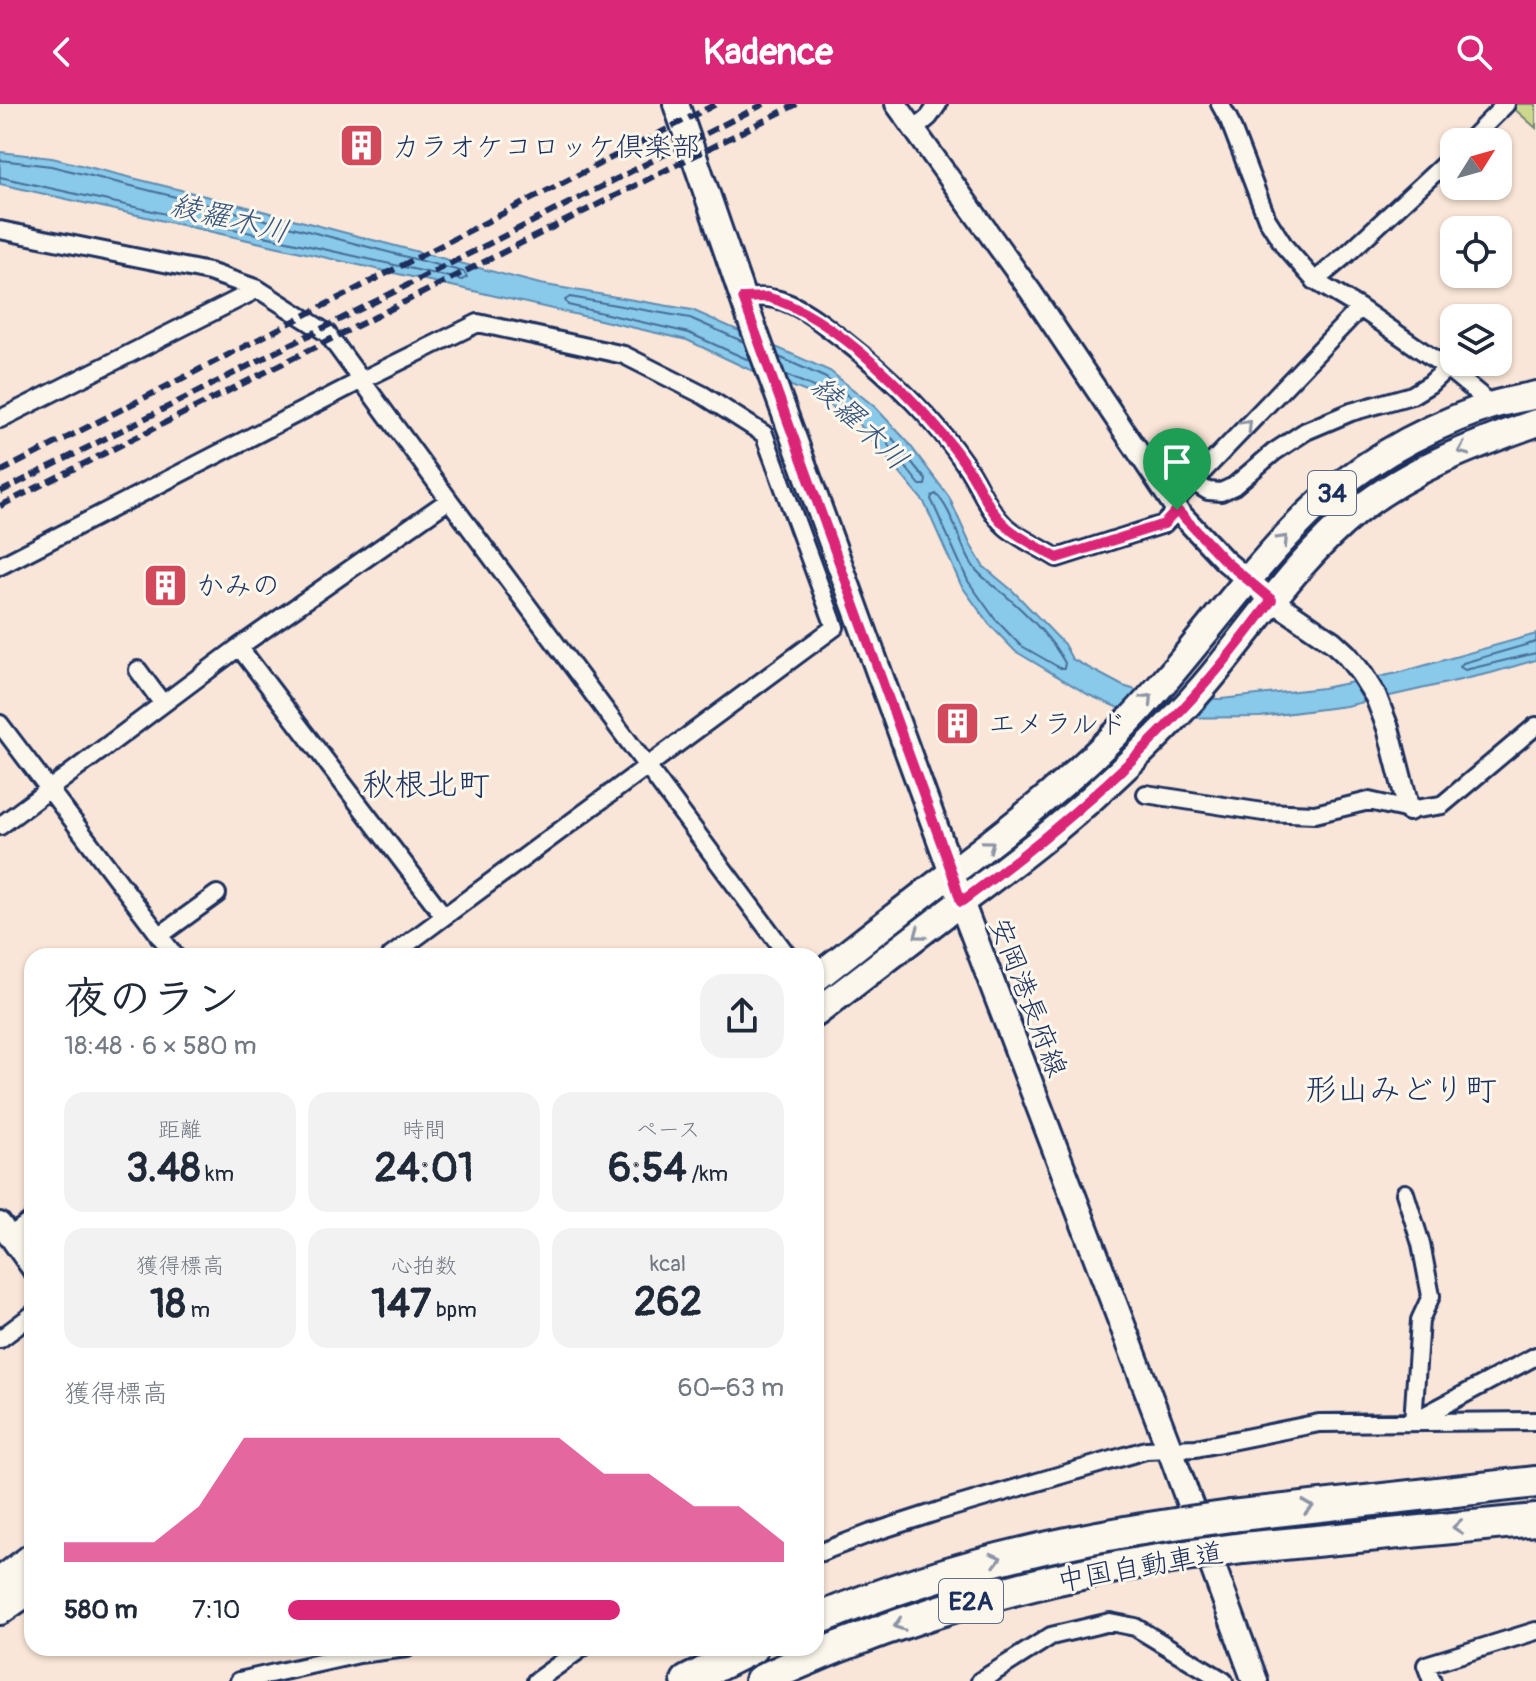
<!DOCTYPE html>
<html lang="ja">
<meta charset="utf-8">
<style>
:root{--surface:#fff;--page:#f2f2f3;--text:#1f2937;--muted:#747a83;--accent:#db2777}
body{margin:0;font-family:Pangolin,"Klee One",sans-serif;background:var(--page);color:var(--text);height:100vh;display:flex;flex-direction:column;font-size:30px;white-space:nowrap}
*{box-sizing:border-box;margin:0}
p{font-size:26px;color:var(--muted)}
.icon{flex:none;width:44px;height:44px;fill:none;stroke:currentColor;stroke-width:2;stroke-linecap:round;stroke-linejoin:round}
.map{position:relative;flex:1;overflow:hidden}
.sheet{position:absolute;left:24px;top:844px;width:800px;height:708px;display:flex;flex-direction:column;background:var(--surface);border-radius:24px;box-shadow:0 2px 6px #0004}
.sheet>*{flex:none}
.needle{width:52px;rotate:53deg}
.buttons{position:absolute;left:1440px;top:24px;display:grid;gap:16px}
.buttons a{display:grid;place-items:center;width:72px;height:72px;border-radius:16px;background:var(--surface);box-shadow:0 2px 6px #0004;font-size:40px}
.pin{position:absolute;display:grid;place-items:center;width:68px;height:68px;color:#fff;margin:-82px -34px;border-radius:50% 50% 50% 0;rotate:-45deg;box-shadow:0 0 8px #0007}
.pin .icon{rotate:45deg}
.round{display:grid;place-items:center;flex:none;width:84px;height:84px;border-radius:24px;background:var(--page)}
.head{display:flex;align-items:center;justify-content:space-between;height:136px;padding:0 40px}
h1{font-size:44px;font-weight:700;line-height:60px}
.stats{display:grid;grid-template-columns:repeat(3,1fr);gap:12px;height:136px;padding:8px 40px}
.stats div{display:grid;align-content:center;border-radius:20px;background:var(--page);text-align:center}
.stats b{font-size:40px;font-weight:700}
.stats small{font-size:22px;font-weight:400}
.stats p{font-size:22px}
.chart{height:224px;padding:16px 40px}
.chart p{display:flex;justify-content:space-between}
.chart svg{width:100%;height:144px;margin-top:8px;fill:var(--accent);opacity:.7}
ul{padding:0 40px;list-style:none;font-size:26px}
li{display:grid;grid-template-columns:128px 96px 1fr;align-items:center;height:60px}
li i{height:20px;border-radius:10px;background:var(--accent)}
header{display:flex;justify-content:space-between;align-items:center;height:104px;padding:0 40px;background:var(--accent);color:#fff;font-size:36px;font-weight:700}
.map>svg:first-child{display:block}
</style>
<header><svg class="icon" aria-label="back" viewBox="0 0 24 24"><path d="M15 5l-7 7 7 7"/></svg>Kadence<svg class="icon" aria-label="search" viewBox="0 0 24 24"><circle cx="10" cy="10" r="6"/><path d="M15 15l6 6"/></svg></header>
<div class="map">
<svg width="1536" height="1577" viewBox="0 0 1536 1577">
<rect width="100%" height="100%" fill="#fae6d8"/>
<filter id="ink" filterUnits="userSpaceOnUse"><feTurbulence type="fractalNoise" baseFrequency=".0125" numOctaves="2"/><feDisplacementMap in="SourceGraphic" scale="16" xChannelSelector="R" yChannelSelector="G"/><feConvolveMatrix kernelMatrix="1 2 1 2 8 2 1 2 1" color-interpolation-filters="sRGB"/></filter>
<g filter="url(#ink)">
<!-- green -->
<path fill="#ccd88c" stroke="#748475" stroke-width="2" d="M1515,0h21v24l-24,-21z"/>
<!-- water -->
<path fill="#89c9ea" stroke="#5d8bb2" stroke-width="2" d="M0,48l52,6 165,41 323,85 152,26 138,61 45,36 31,33 43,57 21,47 13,22 30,25 51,53 8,15 51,27 36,11 62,2 102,-11 75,-15 138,-39v26l-45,13 -145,33 -86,11 -99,1 -40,-9 -32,-14 -74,-44 -26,-27 -28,-39 -37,-83 -64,-77 -46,-30 -68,-27 -59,-28 -209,-48 -478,-108z"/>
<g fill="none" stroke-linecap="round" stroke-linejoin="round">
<!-- shore -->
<path stroke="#476d96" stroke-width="2" d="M0,56l51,6 165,41 248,65 3,5 -5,3 -462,-103
M744,238l-54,-24 -120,-21 -5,3 3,5 121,28 62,28
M779,253l47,21 34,28 1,5 -5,2 -38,-24 -32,-14
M892,334l34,42 -1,5h-5l-32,-40v-5z
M936,390c19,19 23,55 40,76 8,9 19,17 28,24 22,19 48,45 61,69l-1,5h-4l-40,-23 -25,-26 -27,-38 -37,-82 1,-3z
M1536,538l-73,21 -3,4 5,3 71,-17"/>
<defs>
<path id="minor" d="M1220,0l9,16 38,99 18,28 30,34 45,27 87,60 33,27 4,13
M915,25l14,-12 9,-13
M1468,38l38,-38
M0,126l209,42 49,17 69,44 122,167 339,456
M1315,177l32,-27 107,-99
M743,194c15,-1 28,-2 42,4 20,7 39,23 56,36 46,36 91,77 124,126 14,20 22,45 40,62 10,10 38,23 52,32l107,-34 13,-14
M0,315l258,-130
M1193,378l167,-174
M1173,399l20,-21 15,9 13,1 13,-6 40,-34 32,-21 45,-19 61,-17 18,-11 17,-16
M0,462l362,-186 116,-57 146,32 79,40 61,39 71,193 -444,329
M239,543l205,269
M138,566l25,34
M0,620l175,232
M1146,690l117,18 52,2 54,-13 40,9 33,-5 94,-79
M0,722l239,-179 210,-147
M159,832l58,-42
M1405,1089l16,51 10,52 -11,24 -7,102
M10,1132l22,-16
M0,1235l32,-24
M1414,1317l122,-65
M816,1450l55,-21 68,-22 207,-61 50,-2 123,-25 217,-2
M239,1577l120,-27 48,-6
M536,1577l46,-33
M980,1577l71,-45 59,-14 25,5 89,54
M1432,1577l-6,-16 110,-34"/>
<path id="tertiary" d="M896,0l135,188 146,218 48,51 47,39 61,42 13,12 15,19 15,24 12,31 21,82
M0,1119l32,45"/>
<path id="secondary" d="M676,0l71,206 205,563 9,29 209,548 85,231"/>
<path id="primary" d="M816,874c45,-35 89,-70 134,-104 58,-44 116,-89 167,-141 69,-69 122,-151 191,-219 48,-48 111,-83 175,-106 17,-6 36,-9 53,-13
M816,909c49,-37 96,-74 145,-111 50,-37 100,-75 146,-118 37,-34 74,-70 106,-109 46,-56 87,-118 144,-164 53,-42 116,-66 179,-88
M0,1477l32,-24
M0,1507l32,-22"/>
<path id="motorway" d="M1231,1412l305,-34
M1243,1444l293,-28
M816,1516c116,-49 240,-79 365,-97
M687,1577l65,-33
M760,1577c25,-13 52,-23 78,-34 114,-45 233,-76 354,-92"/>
</defs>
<!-- minor casing -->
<use href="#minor" stroke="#1b2f5e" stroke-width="22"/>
<!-- tertiary casing -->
<use href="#tertiary" stroke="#1b2f5e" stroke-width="26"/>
<!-- secondary casing -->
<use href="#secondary" stroke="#1b2f5e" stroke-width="30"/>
<!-- primary casing -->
<use href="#primary" stroke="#1b2f5e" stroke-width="32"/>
<!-- motorway casing -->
<use href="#motorway" stroke="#1b2f5e" stroke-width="36"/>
<!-- minor -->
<use href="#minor" stroke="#fbf7ec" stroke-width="16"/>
<!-- tertiary -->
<use href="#tertiary" stroke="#fbf7ec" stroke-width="20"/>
<!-- secondary -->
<use href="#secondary" stroke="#fbf7ec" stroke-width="24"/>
<!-- primary -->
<use href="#primary" stroke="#fbf7ec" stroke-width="26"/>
<!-- motorway -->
<use href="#motorway" stroke="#fbf7ec" stroke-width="30"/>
<!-- rail -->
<path stroke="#1b2f5e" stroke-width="6" stroke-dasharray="12 6" stroke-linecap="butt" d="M0,368l716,-368
M0,388l764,-388
M0,402l797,-402"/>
<defs>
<path id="motorway-bridge" d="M1181,1419l50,-7
M1192,1451l51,-7"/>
</defs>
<!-- motorway-bridge casing -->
<use href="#motorway-bridge" stroke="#1b2f5e" stroke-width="36" stroke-linecap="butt"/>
<!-- motorway-bridge -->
<use href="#motorway-bridge" stroke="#fbf7ec" stroke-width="30"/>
</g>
<!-- one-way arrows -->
<defs><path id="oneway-chevron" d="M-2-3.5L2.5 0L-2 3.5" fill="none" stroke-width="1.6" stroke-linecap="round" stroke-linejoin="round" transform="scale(2)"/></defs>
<g stroke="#8b93a5">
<use href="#oneway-chevron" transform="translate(1247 321) rotate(-46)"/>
<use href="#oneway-chevron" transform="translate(1463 346) rotate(157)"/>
<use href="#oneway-chevron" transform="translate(1283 436) rotate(-46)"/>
<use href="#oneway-chevron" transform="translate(1148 595) rotate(-47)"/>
<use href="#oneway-chevron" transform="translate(989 741) rotate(-37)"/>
<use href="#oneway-chevron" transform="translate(919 830) rotate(143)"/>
<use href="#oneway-chevron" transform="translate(1308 1403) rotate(-7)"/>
<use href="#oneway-chevron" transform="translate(1458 1423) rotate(175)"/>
<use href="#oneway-chevron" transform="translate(996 1455) rotate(-15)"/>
<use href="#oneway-chevron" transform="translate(899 1521) rotate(161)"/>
</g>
</g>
<g fill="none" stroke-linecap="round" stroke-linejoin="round" filter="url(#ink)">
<defs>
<path id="route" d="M767,193c67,18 159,110 198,167 14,19 22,45 40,61 10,11 38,24 52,33l107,-34 13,-14 48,51 47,39c-20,26 -39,52 -61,77 -73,85 -160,159 -250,225l-9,-29 -209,-575z"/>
</defs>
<!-- route casing -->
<use href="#route" stroke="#fff" stroke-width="16"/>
<!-- route -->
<use href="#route" stroke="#db2777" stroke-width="10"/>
</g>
<!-- icons -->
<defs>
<symbol id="building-square" viewBox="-11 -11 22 22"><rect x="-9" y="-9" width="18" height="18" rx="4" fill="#d1495b" stroke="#fbf7ec"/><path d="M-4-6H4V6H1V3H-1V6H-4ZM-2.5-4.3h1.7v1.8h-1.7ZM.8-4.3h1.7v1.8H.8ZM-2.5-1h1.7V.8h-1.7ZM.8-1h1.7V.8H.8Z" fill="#fff"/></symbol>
</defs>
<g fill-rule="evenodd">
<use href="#building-square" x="336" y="16" width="51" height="51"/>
<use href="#building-square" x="140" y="456" width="51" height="51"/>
<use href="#building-square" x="932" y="594" width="51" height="51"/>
</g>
<g text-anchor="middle" stroke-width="6" stroke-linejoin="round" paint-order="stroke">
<!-- shield labels -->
<g fill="#fbf7ec" stroke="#5e6b89" stroke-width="2">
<rect x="1308" y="367" width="48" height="44" rx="6"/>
<rect x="939" y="1475" width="64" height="44" rx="6"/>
</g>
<g font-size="26" font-weight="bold" fill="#1b2f5e">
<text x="1332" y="398">34</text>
<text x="971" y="1506">E2A</text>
</g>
<!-- poi labels -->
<g font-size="28" fill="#1b2f5e" stroke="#fbf7ec" text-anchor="start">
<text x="392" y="52">カラオケコロッケ倶楽部</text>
<text x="196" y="491">かみの</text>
<text x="988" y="629">エメラルド</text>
</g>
<!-- street labels -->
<g font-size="28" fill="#1b2f5e" stroke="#fbf7ec">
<text transform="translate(1029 893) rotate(69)" y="10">安岡港長府線</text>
<text transform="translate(1140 1462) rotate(-10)" y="10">中国自動車道</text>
</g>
<!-- water labels -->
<g font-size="30" font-style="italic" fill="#365681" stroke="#fbf7ec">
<text transform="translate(230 114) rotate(14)" y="10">綾羅木川</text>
<text transform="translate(860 319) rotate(44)" y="10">綾羅木川</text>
</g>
<!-- quarter labels -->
<g font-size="32" fill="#1b2f5e" stroke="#fbf7ec">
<text x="426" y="691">秋根北町</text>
<text x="1401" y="996">形山みどり町</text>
</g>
</g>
</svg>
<div class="buttons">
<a><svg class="needle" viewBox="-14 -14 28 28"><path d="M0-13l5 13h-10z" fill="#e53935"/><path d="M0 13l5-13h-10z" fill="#747a83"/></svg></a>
<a><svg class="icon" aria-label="locate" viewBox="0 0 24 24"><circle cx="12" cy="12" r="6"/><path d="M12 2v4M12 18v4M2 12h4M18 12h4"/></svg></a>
<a><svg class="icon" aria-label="layers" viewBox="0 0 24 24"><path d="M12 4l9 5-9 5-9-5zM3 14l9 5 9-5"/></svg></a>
</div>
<div class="pin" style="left:1177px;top:406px;background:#1e9e55"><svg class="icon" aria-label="arrive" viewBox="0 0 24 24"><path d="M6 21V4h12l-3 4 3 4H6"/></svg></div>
<section class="sheet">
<div class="head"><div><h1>夜のラン</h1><p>18:48 · 6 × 580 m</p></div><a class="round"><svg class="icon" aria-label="share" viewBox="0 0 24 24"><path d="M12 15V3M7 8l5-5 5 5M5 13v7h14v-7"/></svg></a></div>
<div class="stats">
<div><p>距離</p><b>3.48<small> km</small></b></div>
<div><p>時間</p><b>24:01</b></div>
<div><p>ペース</p><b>6:54<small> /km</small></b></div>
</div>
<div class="stats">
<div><p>獲得標高</p><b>18<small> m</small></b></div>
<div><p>心拍数</p><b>147<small> bpm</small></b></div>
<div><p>kcal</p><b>262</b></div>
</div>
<div class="chart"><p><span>獲得標高</span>60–63 m</p>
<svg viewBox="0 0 160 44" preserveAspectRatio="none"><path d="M0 44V38L10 38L20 38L30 27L40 6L50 6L60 6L70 6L80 6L90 6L100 6L110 6L120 17L130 17L140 27L150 27L160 38V44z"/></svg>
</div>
<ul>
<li><b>580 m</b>7:10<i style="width:67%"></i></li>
</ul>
</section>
</div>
